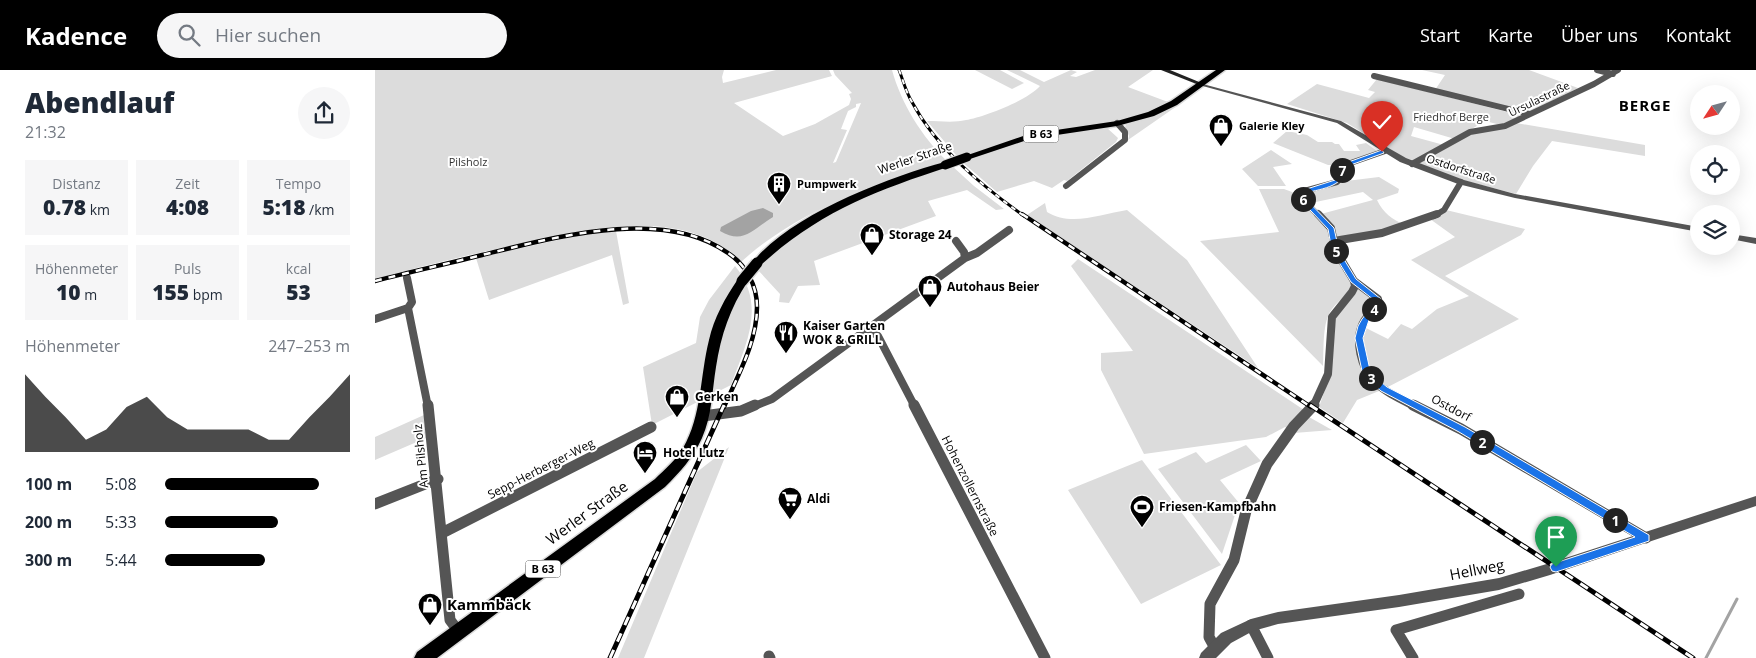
<!DOCTYPE html>
<html lang="de">
<meta charset="utf-8">
<style>
:root{--surface:#fff;--page:#f6f6f7;--text:#1f2937;--muted:#747a83;--accent:#000}
body{margin:0;font-family:"Open Sans",sans-serif;background:var(--page);color:var(--text);height:100vh;display:flex;flex-direction:column;font-size:19px;white-space:nowrap}
*{box-sizing:border-box;margin:0}
p{font-size:16px;color:var(--muted)}
.icon{flex:none;width:28px;height:28px;fill:none;stroke:currentColor;stroke-width:2;stroke-linecap:round;stroke-linejoin:round}
.map{position:relative;flex:1;overflow:hidden}
.panel{display:flex;flex-direction:column;background:var(--surface);width:375px}
.panel>*{flex:none}
.needle{width:32px;rotate:234deg}
.tools{position:absolute;left:1315px;top:15px;display:grid;gap:10px}
.tools a{display:grid;place-items:center;width:50px;height:50px;border-radius:50%;background:var(--surface);box-shadow:0 5px 20px #0002;font-size:25px}
.pin{position:absolute;display:grid;place-items:center;width:42px;height:42px;color:#fff;margin:-51px -21px;border-radius:50% 50% 50% 0;rotate:-45deg;box-shadow:0 0 5px #0007}
.pin .icon{rotate:45deg}
.km{position:absolute;width:25px;height:25px;margin:-12px;border-radius:50%;background:#222;color:#fff;font-size:14px;line-height:25px;text-align:center}
.round{display:grid;place-items:center;flex:none;width:52px;height:52px;border-radius:26px;background:var(--page)}
.summary{display:flex;align-items:center;justify-content:space-between;height:85px;padding:0 25px}
h1{font-size:28px;font-weight:800;line-height:38px}
.figures{display:grid;grid-template-columns:repeat(3,1fr);gap:8px;height:85px;padding:5px 25px}
.figures div{display:grid;align-content:center;border-radius:0px;background:var(--page);text-align:center}
.figures b{font-size:21px;font-weight:800}
.figures small{font-size:14px;font-weight:400}
.figures p{font-size:14px}
.chart{height:140px;padding:10px 25px}
.chart p{display:flex;justify-content:space-between}
.chart svg{width:100%;height:90px;margin-top:5px;fill:var(--accent);opacity:.7}
ul{padding:0 25px;list-style:none;font-size:16px}
li{display:grid;grid-template-columns:80px 60px 1fr;align-items:center;height:38px}
li i{height:12px;border-radius:6px;background:var(--accent)}
header{display:flex;align-items:center;gap:30px;box-sizing:border-box;height:70px;padding:0 25px;background:var(--accent);color:#fff}
header strong{font-size:24px}
nav{display:flex;gap:28px;margin-inline-start:auto;font-size:18px}
.search{width:350px;height:45px;background:var(--page);display:flex;align-items:center;gap:12px;box-sizing:border-box;padding:0 18px;border-radius:28px;color:var(--muted);font-size:19px}
main{display:flex;flex:1;min-height:0}
.map>svg:first-child{display:block}
</style>
<header>
<strong>Kadence</strong>
<div class="search"><svg class="icon" aria-label="search" viewBox="0 0 24 24"><circle cx="10" cy="10" r="6"/><path d="M15 15l6 6"/></svg>Hier suchen</div>
<nav><a>Start</a><a>Karte</a><a>Über uns</a><a>Kontakt</a></nav>
</header>
<main>
<section class="panel">
<div class="summary"><div><h1>Abendlauf</h1><p>21:32</p></div><a class="round"><svg class="icon" aria-label="share" viewBox="0 0 24 24"><path d="M12 15V3M7 8l5-5 5 5M5 13v7h14v-7"/></svg></a></div>
<div class="figures">
<div><p>Distanz</p><b>0.78<small> km</small></b></div>
<div><p>Zeit</p><b>4:08</b></div>
<div><p>Tempo</p><b>5:18<small> /km</small></b></div>
</div>
<div class="figures">
<div><p>Höhenmeter</p><b>10<small> m</small></b></div>
<div><p>Puls</p><b>155<small> bpm</small></b></div>
<div><p>kcal</p><b>53</b></div>
</div>
<div class="chart"><p><span>Höhenmeter</span>247–253 m</p>
<svg viewBox="0 0 160 44" preserveAspectRatio="none"><path d="M0 44V6L10 17L20 27L30 38L40 33L50 22L60 17L70 27L80 33L90 33L100 33L110 33L120 38L130 38L140 27L150 17L160 6V44z"/></svg>
</div>
<ul>
<li><b>100 m</b>5:08<i style="width:83%"></i></li>
<li><b>200 m</b>5:33<i style="width:61%"></i></li>
<li><b>300 m</b>5:44<i style="width:54%"></i></li>
</ul>
</section>
<div class="map">
<svg width="1381" height="588" viewBox="0 0 1381 588">
<rect width="100%" height="100%" fill="#fff"/>
<!-- green -->
<path fill="#dcdcdc" fill-rule="evenodd" d="M0,0h349l-2,7 1,6 53,-13h53l3,6 -98,27 49,33 32,-12 34,-19 2,-6 -2,-5 3,-1 -17,-18 -2,-5h59c9,33 30,67 55,91 -73,25 -148,48 -206,101 -56,-58 -154,-32 -222,-18 -48,10 -96,22 -144,35zM486,33l-25,59 -3,1 14,-33 -6,-1 7,-18 8,-4v-3z
M600,0h25l24,13 -12,6z
M632,0h13l24,12 27,-12 6,2 -7,4 6,1 19,-7h58l-25,17 40,15c-35,22 -78,22 -119,29 -29,4 -57,16 -84,26l85,-22 56,-8 12,11 -2,4 -49,39 -3,-1 -12,8 -18,-7 -37,11 -36,-31 -34,-40c13,0 27,2 39,-1 18,-3 62,-20 74,-34z
M1047,0h107l49,18 -50,25 -93,-23 10,-15z
M1002,9l142,36 1,1 -19,9 -16,-4 -30,18 -41,-12 -3,9 33,9 -29,16 -15,-5 -53,-33 -60,-19 30,-20 52,14 6,-6 -7,-2z
M802,36l-49,34 1,-4 -4,-9 1,-2z
M1141,53l129,22v11l-93,-15 -19,25 -17,28 -50,-13 -48,-17 53,-30z
M912,61l20,4 11,7h14l3,2h4l5,7h16l-4,-6 10,-2 11,8 -39,14h-10l-55,-22z
M896,80l21,14 -19,3 13,19h-28l-16,-17z
M576,95l23,21 30,23 -8,1 -29,-20 -39,11 8,15 -122,45 6,24 -22,1 -9,17 -10,-1 1,-8 -23,-25c50,-57 125,-80 194,-104z
M1004,107l20,12 -1,4 -21,7c6,13 15,19 28,25l-67,14 -5,-14 -12,-11 52,-14 -10,-8 -52,11 -7,-7v-3l42,-12z
M884,119h25l8,3 32,30 28,63c-5,11 -16,17 -22,27 -8,14 -6,39 -7,54l-123,-125 79,-9z
M670,133l2,9c24,15 54,2 80,-2l60,50 71,108 -231,-153z
M1071,140l79,19 -4,6 -76,41 74,43 -135,70 -27,11 -14,23 -24,-16 12,-35 5,-57 23,-29 17,17 -12,14 -3,35 3,-25 24,12 13,-15 11,5 25,-20 32,-13 -58,-36 44,-23 -25,-18z
M241,161l13,72 -6,2 -11,-50 -123,45 -13,-42 113,-25z
M703,189l226,151 5,7 23,13 -38,3 -9,-6 -19,10 -122,17 -43,-84v-17l32,-2 -62,-85z
M360,196c32,39 11,78 -4,119l-79,40 -9,-58 53,-24 4,-26 9,-17z
M49,345l2,23 -51,22v-23z
M871,375l15,16 -41,19 19,23 -17,51 -64,-85 38,-17 10,11z
M354,377l-85,211h-26l79,-186z
M767,390l79,105 -80,39 -73,-114z"/>
<!-- water -->
<path fill="#a3a3a3" d="M388,138l10,5v4c-20,12 -29,28 -53,14l1,-4 30,-16z"/>
<g fill="none" stroke-linecap="round" stroke-linejoin="round">
<!-- stream -->
<path stroke="#a3a3a3" stroke-width="3" d="M1331,588l31,-59"/>
<defs>
<path id="primary" d="M841,0h9l-48,35 -23,11 -37,10 -87,13 -63,21 -5,-3 67,-23 88,-13 31,-9 23,-11z
M570,92l5,3 -2,2c-73,24 -129,45 -187,98h-8l-1,-2c36,-47 136,-86 193,-101z
M367,208l6,3c-18,27 -27,54 -32,86 -4,24 -4,49 -14,71 -9,20 -22,34 -37,49l-228,171h-23l3,-6 238,-173c10,-10 21,-19 28,-31 19,-32 17,-73 26,-108 5,-22 16,-42 29,-61z"/>
</defs>
<!-- primary casing -->
<use href="#primary" stroke="#dbdbdb" stroke-width="3"/>
<!-- minor-far2 -->
<path stroke="#555" stroke-width="6" d="M1222,0l16,4
M999,6l155,38
M1037,94l58,-32 35,-6 89,-42 24,-14
M691,116l59,-46v-8l-8,-9
M944,146l-22,-23 40,-11 5,-6v-10l43,-15
M1059,146l10,-6 17,-28"/>
<!-- minor-far1 -->
<path stroke="#555" stroke-width="8" d="M943,144l13,14 5,23 18,30 24,18 1,5c-6,6 -14,13 -17,21 -7,16 -1,42 11,55 11,12 28,19 42,27
M581,171l8,11 1,6
M959,171l48,-8 55,-19
M32,208l5,24 -4,6
M33,238l20,99
M0,249l33,-11
M493,259l10,7 37,71
M377,337l20,-8 193,-141 12,-5 32,-23
M938,337l15,-33 4,-57 20,-25 3,-6 -1,-5"/>
<!-- minor -->
<path stroke="#555" stroke-width="11" d="M53,335l22,215 9,12
M539,335l131,253
M1038,335l48,24 185,109
M328,346l38,-5 14,-6
M0,434l63,-25
M67,463l209,-106
M876,555l17,33
M840,578l-6,-11 1,-33 24,-44 12,-49 21,-47 27,-38 20,-21
M394,586l1,2
M1038,588l-17,-28 123,-36"/>
<!-- tertiary -->
<path fill="#555" fill-rule="evenodd" d="M824,13l142,38 65,37 58,22 51,14 184,33v5l-184,-34 -57,-14 -58,-22 -63,-39 -138,-38z
M1356,164l25,4v6l-25,-5z
M1381,426v10l-206,69 -51,15 -100,17 -121,17 -25,7 -22,12 -15,15h-17l2,-5 20,-20 30,-14 27,-7 121,-17 100,-17 51,-15z"/>
<!-- secondary -->
<path fill="#222" fill-rule="evenodd" d="M786,0h9l34,14 -5,1z"/>
<!-- primary -->
<use href="#primary" fill="#000" fill-rule="evenodd"/>
<defs>
<path id="rail-far2" d="M524,0c4,10 7,22 13,32 25,47 69,83 112,114"/>
<path id="rail-far1" d="M647,144l289,193
M0,211c35,-9 71,-17 107,-26 71,-17 180,-49 246,-2 18,12 29,32 29,54 0,35 -19,68 -33,100"/>
<path id="rail" d="M935,335l383,253
M235,588l114,-253"/>
</defs>
<!-- rail-far2 casing -->
<use href="#rail-far2" stroke="#000" stroke-width="3"/>
<!-- rail-far1 casing -->
<use href="#rail-far1" stroke="#000" stroke-width="4.5"/>
<!-- rail casing -->
<use href="#rail" stroke="#000" stroke-width="5"/>
<!-- rail-far2 -->
<use href="#rail-far2" stroke="#fff" stroke-width="2" stroke-dasharray="5" stroke-linecap="butt"/>
<!-- rail-far1 -->
<use href="#rail-far1" stroke="#fff" stroke-width="2.5" stroke-dasharray="7" stroke-linecap="butt"/>
<!-- rail -->
<use href="#rail" stroke="#fff" stroke-width="3" stroke-dasharray="9" stroke-linecap="butt"/>
<defs>
<path id="primary-bridge-far1" d="M570,95l22,-8"/>
<path id="primary-bridge" d="M367,211l15,-18"/>
</defs>
<!-- primary-bridge-far1 casing -->
<use href="#primary-bridge-far1" stroke="#dbdbdb" stroke-width="11" stroke-linecap="butt"/>
<!-- primary-bridge casing -->
<use href="#primary-bridge" stroke="#dbdbdb" stroke-width="14" stroke-linecap="butt"/>
<!-- primary-bridge-far1 -->
<use href="#primary-bridge-far1" stroke="#000" stroke-width="9"/>
<!-- primary-bridge -->
<use href="#primary-bridge" stroke="#000" stroke-width="11"/>
</g>
<!-- route -->
<path fill="#1a73e8" stroke="#fff" d="M1007,80l2,3 -39,14c0,21 -26,22 -44,27l33,34 5,23 17,28 25,20 2,5 -14,16 -6,18 7,32 5,7 12,10 78,40 184,108v6l-93,31 -4,-1 -2,-4 2,-3 83,-27 -176,-105 -78,-41 -12,-10 -7,-10 -7,-33 3,-12 4,-7 13,-16 -1,-3 -23,-18 -19,-31 -4,-22 -34,-36 41,-13 4,-5 1,-10z"/>
<!-- icons -->
<defs>
<symbol id="shop-pin" viewBox="-11 -11 22 30"><path d="M0 17L-7.5 6A9.5 9.5 0 1 1 7.5 6Z" fill="#000" stroke="#fff"/><path d="M-5-2.5h2.3a2.7 3.5 0 0 1 5.4 0H5L5.5 6h-11ZM-1.5-2.5h3a1.5 2.3 0 0 0-3 0Z" fill="#fff"/></symbol>
<symbol id="building-pin" viewBox="-11 -11 22 30"><path d="M0 17L-7.5 6A9.5 9.5 0 1 1 7.5 6Z" fill="#000" stroke="#fff"/><path d="M-4-6H4V6H1V3H-1V6H-4ZM-2.5-4.3h1.7v1.8h-1.7ZM.8-4.3h1.7v1.8H.8ZM-2.5-1h1.7V.8h-1.7ZM.8-1h1.7V.8H.8Z" fill="#fff"/></symbol>
<symbol id="restaurant-pin" viewBox="-11 -11 22 30"><path d="M0 17L-7.5 6A9.5 9.5 0 1 1 7.5 6Z" fill="#000" stroke="#fff"/><path d="M-5-6h1v4h1v-4h1v4h1v-4h1v5L-1.5 .5V6h-2V.5L-5-1ZM5-6V6H3V1.5H1.5Q1.5-4 5-6Z" fill="#fff"/></symbol>
<symbol id="hotel-pin" viewBox="-11 -11 22 30"><path d="M0 17L-7.5 6A9.5 9.5 0 1 1 7.5 6Z" fill="#000" stroke="#fff"/><path d="M-6-4.5h1.5V1H6V5H4.5V3h-9V5H-6ZM-4 0a1.8 1.8 0 1 1 3.6 0ZM.5 0V-2.5h3Q6-2.5 6 0Z" fill="#fff"/></symbol>
<symbol id="supermarket-pin" viewBox="-11 -11 22 30"><path d="M0 17L-7.5 6A9.5 9.5 0 1 1 7.5 6Z" fill="#000" stroke="#fff"/><path d="M-6-5.5h2.5l.6 2H6L4.5 2H-2.5L-4.4-4H-6ZM-1.5 3.2a1.3 1.3 0 1 0 .1 0ZM3 3.2a1.3 1.3 0 1 0 .1 0Z" fill="#fff"/></symbol>
<symbol id="stadium-pin" viewBox="-11 -11 22 30"><path d="M0 17L-7.5 6A9.5 9.5 0 1 1 7.5 6Z" fill="#000" stroke="#fff"/><path d="M0-5a6.5 5 0 1 0 0 10a6.5 5 0 1 0 0-10ZM-3.5-1.8h7v3.6h-7Z" fill="#fff"/></symbol>
</defs>
<g fill-rule="evenodd">
<use href="#shop-pin" x="832" y="42" width="28" height="38"/>
<use href="#building-pin" x="390" y="100" width="28" height="38"/>
<use href="#shop-pin" x="483" y="151" width="28" height="38"/>
<use href="#shop-pin" x="541" y="203" width="28" height="38"/>
<use href="#restaurant-pin" x="397" y="249" width="28" height="38"/>
<use href="#shop-pin" x="288" y="313" width="28" height="38"/>
<use href="#hotel-pin" x="256" y="369" width="28" height="38"/>
<use href="#supermarket-pin" x="401" y="415" width="28" height="38"/>
<use href="#stadium-pin" x="753" y="423" width="28" height="38"/>
<use href="#shop-pin" x="41" y="521" width="28" height="38"/>
</g>
<g text-anchor="middle" stroke-width="4" stroke-linejoin="round" paint-order="stroke">
<!-- far-street labels -->
<g font-size="11" fill="#000" stroke="#fff">
<text transform="translate(1164 29) rotate(-26)" y="4">Ursulastraße</text>
<text transform="translate(1086 99) rotate(18)" y="4">Ostdorfstraße</text>
</g>
<!-- far-park labels -->
<g font-size="11" fill="#333" stroke="#fff">
<text x="1076" y="51">Friedhof Berge</text>
<text x="93" y="96">Pilsholz</text>
</g>
<!-- far-poi labels -->
<g font-size="11" font-weight="bold" fill="#000" stroke="#fff" text-anchor="start">
<text x="864" y="60">Galerie Kley</text>
<text x="422" y="118">Pumpwerk</text>
</g>
<!-- shield labels -->
<g fill="#fff" stroke="#4c4c4c" stroke-width="1">
<rect x="648.5" y="55.5" width="35" height="17" rx="4"/>
<rect x="150.5" y="490.5" width="35" height="17" rx="4"/>
</g>
<g font-size="11" font-weight="bold" fill="#000">
<text x="666" y="68">B 63</text>
<text x="168" y="503">B 63</text>
</g>
<!-- street labels -->
<g font-size="12" fill="#000" stroke="#fff">
<text transform="translate(540 88) rotate(-19)" y="4">Werler Straße</text>
<text transform="translate(1076 338) rotate(28)" y="4">Ostdorf</text>
<text transform="translate(46 386) rotate(-96)" y="4">Am Pilsholz</text>
<text transform="translate(166 399) rotate(-27)" y="4">Sepp-Herberger-Weg</text>
<text transform="translate(595 416) rotate(63)" y="4">Hohenzollernstraße</text>
</g>
<!-- poi labels -->
<g font-size="12" font-weight="bold" fill="#000" stroke="#fff" text-anchor="start">
<text x="514" y="169">Storage 24</text>
<text x="572" y="221">Autohaus Beier</text>
<text x="428" y="260">Kaiser Garten<tspan x="428" dy="14">WOK &amp; GRILL</tspan></text>
<text x="320" y="331">Gerken</text>
<text x="288" y="387">Hotel Lutz</text>
<text x="432" y="433">Aldi</text>
<text x="784" y="441">Friesen-Kampfbahn</text>
</g>
<!-- far-district labels -->
<g font-size="15" font-weight="bold" letter-spacing="1" fill="#000" stroke="#fff">
<text x="1270" y="41">BERGE</text>
</g>
<!-- near-street labels -->
<g font-size="15" fill="#000" stroke="#fff">
<text transform="translate(212 443) rotate(-36)" y="5">Werler Straße</text>
<text transform="translate(1102 500) rotate(-11)" y="5">Hellweg</text>
</g>
<!-- near-poi labels -->
<g font-size="15" font-weight="bold" fill="#000" stroke="#fff" text-anchor="start">
<text x="72" y="540">Kammbäck</text>
</g>
</g>
</svg>
<div class="tools">
<a><svg class="needle" viewBox="-14 -14 28 28"><path d="M0-13l5 13h-10z" fill="#e53935"/><path d="M0 13l5-13h-10z" fill="#747a83"/></svg></a>
<a><svg class="icon" aria-label="locate" viewBox="0 0 24 24"><circle cx="12" cy="12" r="6"/><path d="M12 2v4M12 18v4M2 12h4M18 12h4"/></svg></a>
<a><svg class="icon" aria-label="layers" viewBox="0 0 24 24"><path d="M12 4l9 5-9 5-9-5zM3 14l9 5 9-5"/></svg></a>
</div>
<div class="pin" style="left:1181px;top:497px;background:#1e9e55"><svg class="icon" aria-label="arrive" viewBox="0 0 24 24"><path d="M6 21V4h12l-3 4 3 4H6"/></svg></div>
<div class="pin" style="left:1007px;top:82px;background:#d93025"><svg class="icon" aria-label="check" viewBox="0 0 24 24"><path d="M5 12l5 5 9-10"/></svg></div>
<b class="km" style="left:1240px;top:450px">1</b>
<b class="km" style="left:1107px;top:372px">2</b>
<b class="km" style="left:996px;top:308px">3</b>
<b class="km" style="left:999px;top:239px">4</b>
<b class="km" style="left:961px;top:181px">5</b>
<b class="km" style="left:928px;top:129px">6</b>
<b class="km" style="left:967px;top:100px">7</b>
</div>
</main>
